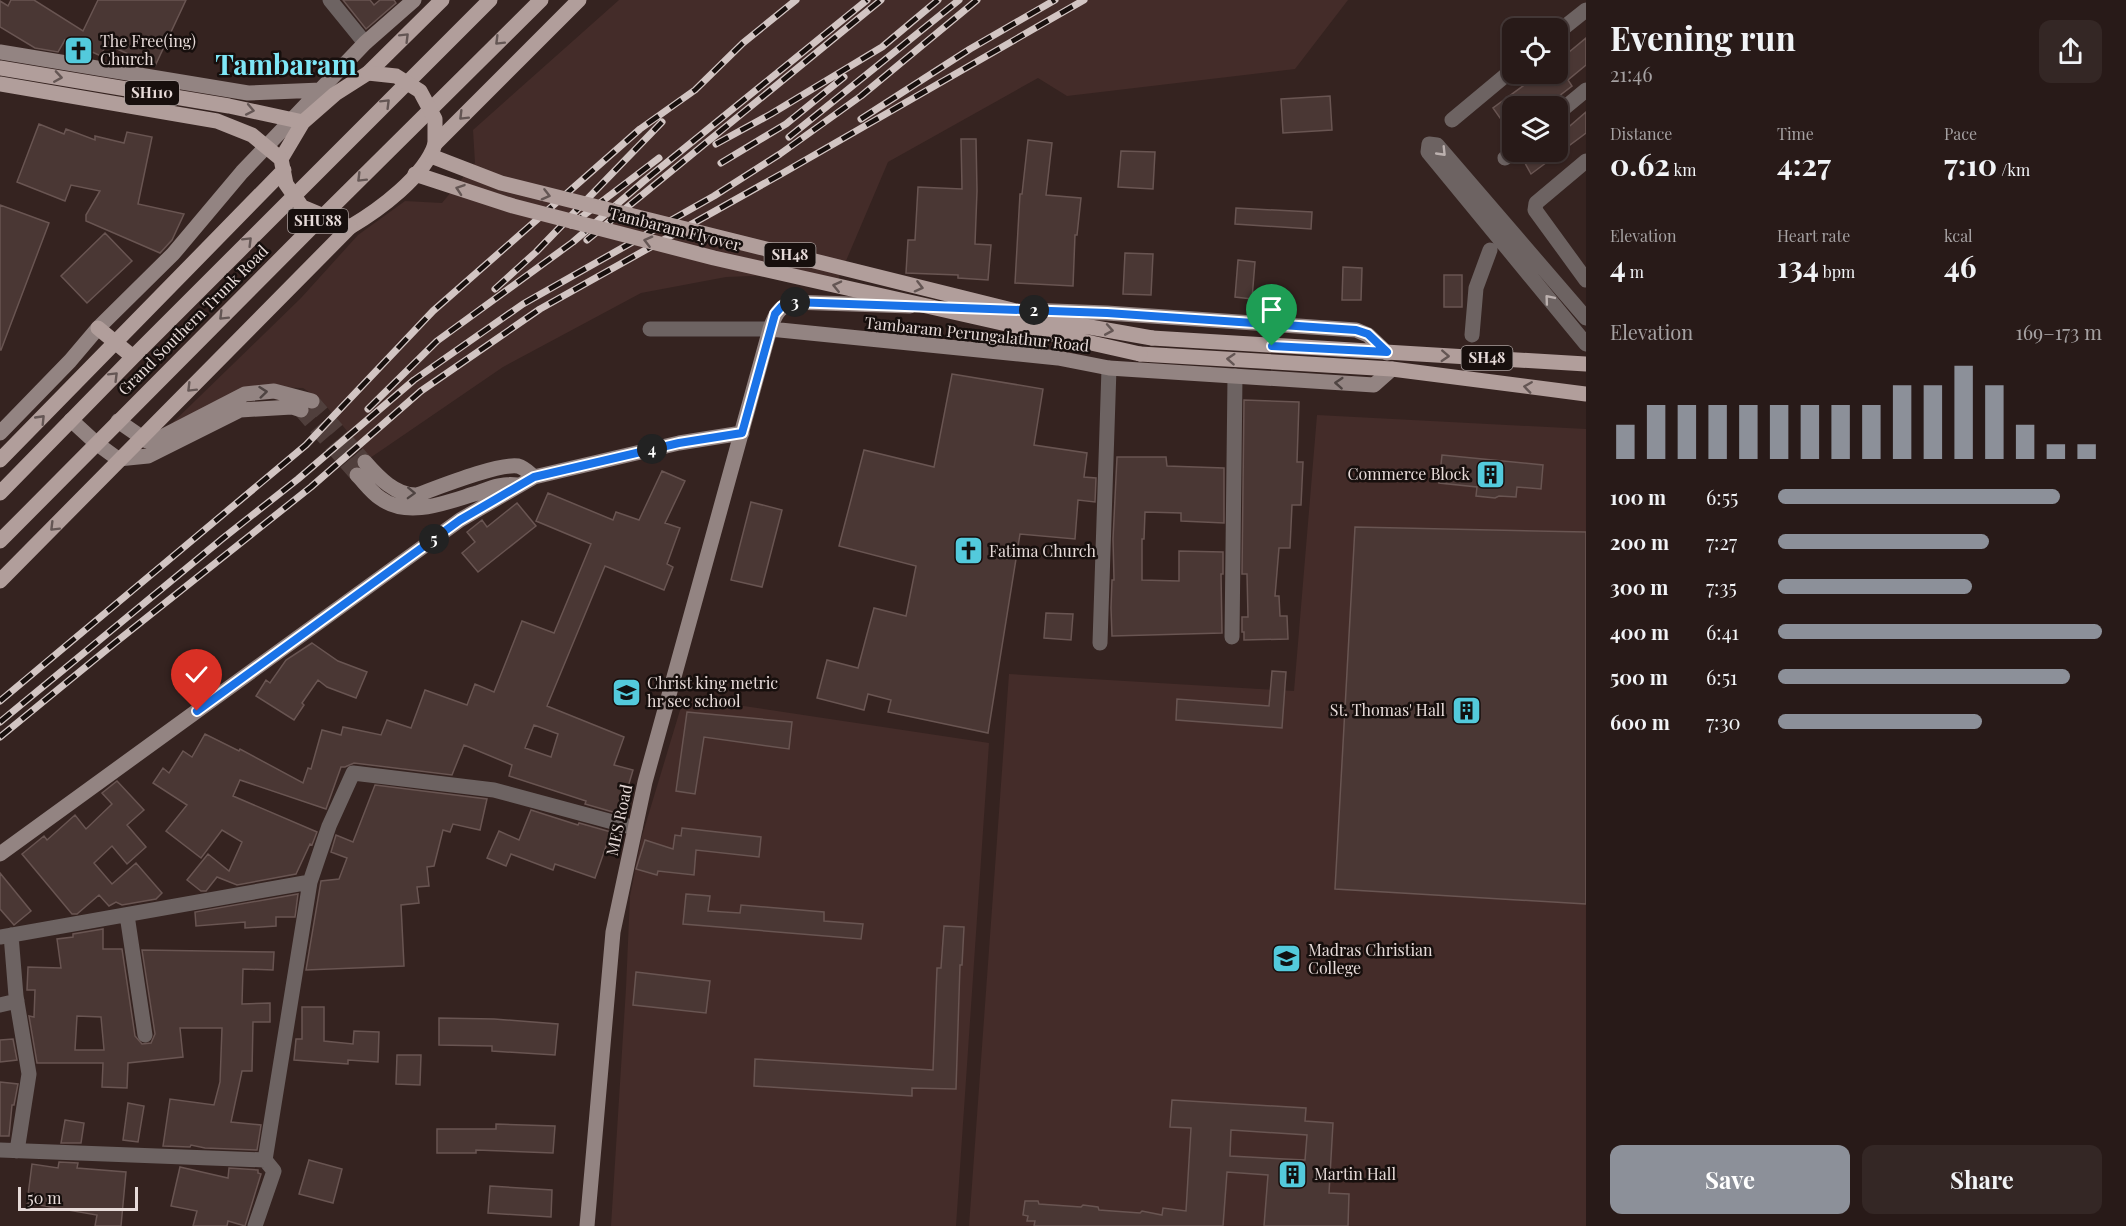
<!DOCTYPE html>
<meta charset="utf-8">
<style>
:root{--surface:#281a18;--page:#342725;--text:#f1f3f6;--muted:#a5a1a2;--line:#443837;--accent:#8c9099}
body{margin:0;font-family:"Playfair Display",serif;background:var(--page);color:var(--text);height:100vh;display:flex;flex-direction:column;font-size:22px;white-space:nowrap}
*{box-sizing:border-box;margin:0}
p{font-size:20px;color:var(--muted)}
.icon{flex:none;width:33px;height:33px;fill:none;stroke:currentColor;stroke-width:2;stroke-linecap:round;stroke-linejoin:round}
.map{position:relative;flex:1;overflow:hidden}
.drawer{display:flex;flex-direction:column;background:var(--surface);width:540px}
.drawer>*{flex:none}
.tools{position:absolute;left:1502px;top:18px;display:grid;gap:12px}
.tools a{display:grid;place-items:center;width:66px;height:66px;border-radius:12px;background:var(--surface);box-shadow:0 2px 4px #0004,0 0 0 2px var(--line);font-size:30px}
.scale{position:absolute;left:18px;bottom:15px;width:120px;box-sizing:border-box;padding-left:6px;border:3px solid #e7dbd9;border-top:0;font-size:16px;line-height:21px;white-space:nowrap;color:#e7dbd9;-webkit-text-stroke:4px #170f0d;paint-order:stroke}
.pin{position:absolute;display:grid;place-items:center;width:51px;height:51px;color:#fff;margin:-62px -26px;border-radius:50% 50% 50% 0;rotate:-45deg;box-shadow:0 0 6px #0007}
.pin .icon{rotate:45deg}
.km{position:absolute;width:30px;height:30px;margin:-15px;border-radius:50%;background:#222;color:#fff;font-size:16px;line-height:30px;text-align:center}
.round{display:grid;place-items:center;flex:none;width:63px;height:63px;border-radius:12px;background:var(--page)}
.headline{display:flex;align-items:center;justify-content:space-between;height:102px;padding:0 24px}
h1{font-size:33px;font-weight:700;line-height:45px}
.stats{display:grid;grid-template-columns:repeat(3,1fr);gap:9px;height:102px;padding:6px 24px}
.stats div{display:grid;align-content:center}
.stats b{font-size:30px;font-weight:700}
.stats small{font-size:16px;font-weight:400}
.stats p{font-size:16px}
.chart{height:168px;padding:12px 24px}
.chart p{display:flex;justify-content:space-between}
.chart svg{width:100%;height:108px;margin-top:6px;stroke:var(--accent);stroke-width:6}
.action{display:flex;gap:12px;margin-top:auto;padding:12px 24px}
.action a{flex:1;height:69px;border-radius:12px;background:var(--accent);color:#fff;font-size:24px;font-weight:700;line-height:69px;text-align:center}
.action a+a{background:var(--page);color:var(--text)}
ul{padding:0 24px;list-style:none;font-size:20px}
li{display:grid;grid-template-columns:96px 72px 1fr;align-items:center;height:45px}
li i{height:15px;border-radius:8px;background:var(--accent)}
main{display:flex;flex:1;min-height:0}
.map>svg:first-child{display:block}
</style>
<main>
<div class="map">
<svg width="1586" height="1226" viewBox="0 0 1586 1226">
<rect width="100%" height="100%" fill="#352320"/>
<!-- built -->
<path fill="#442c29" d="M619,0h729l-53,69 -228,27 -29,-18 -150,84 -51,120 -63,-7 -48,2 -85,16 -138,74 -133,91 -50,-59 -17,-11 -36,-1 -105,46 139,-135 57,-63 47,-34 37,2 33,-40 -2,-33z
M1317,415l269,14v797h-617l40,-552 285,17z
M684,697l305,46 -33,483h-345l15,-238 4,-92 12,-60z"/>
<!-- building -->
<path fill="#4a3734" stroke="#695552" stroke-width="1.5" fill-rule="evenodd" d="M11,0h23l49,31 15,-31h88l-31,66 -49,-22 -5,12 -36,-16 -7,12 -23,-4 -35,-21v-26l8,5z
M343,0h27l4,5 6,-5h14l2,3 -30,26z
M1586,38v27l-18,15 4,6 -26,20h-34v29l-19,-27 34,-25 -1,-1 11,-8h20v-12z
M1330,96l2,34 -49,3 -2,-34z
M1586,112v21l-55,41 -10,-18 6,-4h30v-15z
M39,124l25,10 2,-5 29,11v-4l29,7 3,-11 25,5 -14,67 46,10 -12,26 -12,13 -74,-32v-6l14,-24 -29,-6 -6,16 -48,-19z
M961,139h15l1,52 -2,53 16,1 -3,35 -30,-2v-3l-52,-2 2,-33h7l3,-53 44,2z
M1028,140l24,3 -6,52 35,3 -4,37h-2l-2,51 -58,-3 5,-89h2z
M1121,151l34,1 -2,37 -35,-2z
M0,205l49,18 -48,127h-1z
M1236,208l76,4 -1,17 -76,-5z
M105,233l27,28 -45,42 -26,-27z
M1125,253l28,1 -2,41 -28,-1z
M1238,260l17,2 -3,37 -17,-2z
M1343,267l19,1 -1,32h-19z
M1444,275h18v32h-18z
M952,374l91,15 -9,56 53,8 -3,24 12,1 -1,24 -17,-2 -3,39 -55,-5 -32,199 -100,-21 3,-12 -23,-6 -4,16 -47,-12 10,-38 31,8 16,-60 32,8 10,-50 -77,-20 25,-96 70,17z
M1244,400l55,2 -2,60h6l-2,43h-9l-2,43h-11l-4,48h4l1,20h7l1,23 -44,1v-8h-2v-15h6l-1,-43h-5z
M1442,455l101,10 -2,24 -24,-2 -1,10 -17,-1 -4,2 -19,-2 1,-9 -38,-4z
M1117,457h49l1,9 57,2v55l-43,-2v-8l-36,-1 -1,27h-2v41l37,1v-30l44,1v22h-2l1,59 -110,3 -1,-28 1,-28h2l-1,-41z
M662,471l23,10 -20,42 15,5 -13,36 6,3 -9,23 -59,-24 -58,140 77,31 -10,28 19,5 -13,44 -35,-10 1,-3 -77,-25 3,-11 -48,-20 -12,30 -98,-12 -9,4h-4l-15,42 -86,-29 -7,16 84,36 -5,13 -2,-1 -14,30 -59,11 -20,-8 -11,14h-5l-14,-11 21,-26 21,17 13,-29 -20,-12 -21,28 -35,-27 21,-26 -34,-22 10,-15 6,5 14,-22 9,6 13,-23 34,17 1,-2 63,34 5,-15 3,1 11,-39 19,5 2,-8 38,8 6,-15 24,8 14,-38 42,15 8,-21 19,8 28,-71 32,12 37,-89 -55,-23 12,-28 65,27 3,-8 23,8zM534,725l24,9 -7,23 -26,-9z
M751,502l31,8 -20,77 -31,-7z
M517,503l19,23 -58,46 -16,-19 13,-11 -8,-10 15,-12 5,7z
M1355,527l231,5v372l-251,-15z
M1046,613l27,1 -2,26 -27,-2z
M312,643l26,18 29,11 -11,26 -29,-11 -9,-7 -16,23 2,2 -10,15 -38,-24 10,-16 4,3 16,-23z
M1272,671l14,1 -4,56 -106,-8 1,-21 92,7z
M687,712l105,10 -3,27 -85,-12 -9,57 -19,-3z
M117,781l27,29 -17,15 19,22 -19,17 -15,-18 -18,17 18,21 24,-21 26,30 -6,6 -34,6 -6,-3 -7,4 -10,-11 -22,19h-5l-50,-60 22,-18 3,4 28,-25 11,14 26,-25 -10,-11z
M375,785l112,14 -7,31 -27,-6 -3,8 -7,-2 -9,36 -7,1 2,19 -12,1 2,16 -18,2 3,61 -98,4 15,-89 18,-2 8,-21 -16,-6 5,-17 17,7z
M531,810l47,15 1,-2 32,9 -16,46 -40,-14 -2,6 -42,-16 -5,12 -19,-8 12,-27 20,9z
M682,828l79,9 -2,20 -63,-7 -2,25 -36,-4 -1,4 -21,-6 9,-29 28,9 2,-14 6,1z
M0,873l31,38 -17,14 -14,-16z
M298,894l-3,23h-19v9l-31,2v-6l-49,4 -1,-14z
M686,894l24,2 -2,15 32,2 1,-8 83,7v9l39,3 -2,15 -178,-15z
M944,926l20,1 -2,38h-2l-4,124 -44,-1v8l-158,-10 1,-27 178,11 4,-102h4z
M103,929v20h19l13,87 7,8 9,-1 4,-9 -13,-84 132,2 -1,18 -30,-1 -1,35 28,-1v19h-17l-1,49h-10l-11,51 30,3 -4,25 -52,-2 -14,-3 -1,2 -27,-1 7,-47 44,6 6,-23 2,-54h-42l3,29 -55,6 -1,25 -25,-1 1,-24h-66l-8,-47 5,1 1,-27h-8l1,-23 33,1 -4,-29 16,-2v-3zM77,1016l24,1 3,33h-29z
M636,972l74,9 -4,32 -73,-8z
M302,1007h22v34l29,3 1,-13 25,1 -1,30 -30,-2v4l-54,-4 2,-21h6z
M439,1018l55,1 64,5 -3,31 -63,-4v-5l-53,-1z
M13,1039l4,21 -17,2v-22z
M397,1055h24l-1,30 -24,-1z
M0,1082l18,2 -4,21h-2l-3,31h-9z
M1172,1100l134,8 -1,13 28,2 -4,70 20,1 -1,32h-84l4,-51 -41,-3 -4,54h-189l1,-5h-8l1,-5 -5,-1 2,-14h13l1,3 42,3 2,-2 15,2 1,3 41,3 2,-2 20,4 1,-7 23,3 5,-83 -21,-1zM1231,1130l76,5 -2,25 -75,-4z
M128,1103l16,3 -6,36 -15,-2z
M65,1120l19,3 -3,20h-20z
M496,1124l59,2 -2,27 -77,-3v3h-39v-24h59z
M309,1160l33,9 -9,34 -34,-9z
M59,1162l19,1 -1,5 49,4 -5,54h-26l2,-11 -70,-12 5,-39 26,4z
M180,1167l48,11 1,-10 29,2v3l3,1 -16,52 -17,-5 -1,5h-34l4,-15 -26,-5z
M490,1186l62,4 -1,27 -63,-4z"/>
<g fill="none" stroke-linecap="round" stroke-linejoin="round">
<!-- secondary-tunnel -->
<path stroke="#503f3c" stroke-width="15" stroke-dasharray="15 8" stroke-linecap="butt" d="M312,401l53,61
M301,410l56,65"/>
<!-- street -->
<path stroke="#6d6362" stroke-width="15" d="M330,0l35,43
M1557,33l29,-23
M1557,114l29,-24
M1452,120l60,-50
M1505,158l7,-6
M1586,161l-50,42 -1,7 51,70
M1586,318l-149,-173 -8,-1 -1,8 158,192
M650,329h120
M1472,335l4,-47 14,-38
M1232,637l3,-261
M1100,643l9,-275
M310,882l19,-56 24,-53 141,17 141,38
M127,915l18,120
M11,935l5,61 13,78 -12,77
M0,937l310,-55 -45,278 -265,-10
M0,1005l17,-4
M255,1226l19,-55 -9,-11"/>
<!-- secondary -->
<path stroke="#938482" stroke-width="15" d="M0,52l248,41 73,-3
M1027,310l80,3 249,17 12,5 19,18
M770,329l288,29 51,10 265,17 18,-16
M71,420l25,23 22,16 30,-3 92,-46 52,-3 9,3
M118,421l29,20h7l91,-47 29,-3 38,10
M0,433l70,-72 28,-33 75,-74 69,-82 123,-129 49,-43
M365,462c13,15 31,34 52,33 22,-8 81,-32 101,-29 7,2 11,7 16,11
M357,475c7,7 14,17 23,23 28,21 67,4 97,-5 14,-5 25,-10 40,-8
M0,854l460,-334 74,-43 145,-34 63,-10
M587,1226l26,-294 32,-150 125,-453c5,-14 8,-21 22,-27l118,4"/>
<!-- primary -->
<path stroke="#b19e9b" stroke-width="15" d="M281,159l22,-37 32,-28 33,-21 74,-73
M350,227c29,-17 75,-51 85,-83l144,-144
M98,328l35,29
M1152,338l434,26
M1140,354l252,15 194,25
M0,493l133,-136 357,-357
M0,541l315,-317 226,-224"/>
<defs>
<path id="rail" d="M861,119l109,-70 85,-49
M789,137l170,-137
M716,144l55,-30 111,-67 56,-47
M721,163l65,-39 58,-47
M571,225l88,-67
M587,240l294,-240
M495,289l41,-37 126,-130
M368,409l69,-68 136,-99 71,-61 223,-181
M0,701l306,-256 127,-134 207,-182 55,-39 48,-47 53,-43
M0,722l222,-183 76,-60 116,-99 109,-76 191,-108 66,-42 81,-58 116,-96
M0,737l116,-95 195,-155 110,-96 119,-82 243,-136 301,-173"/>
</defs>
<!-- rail casing -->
<use href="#rail" stroke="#d2c5c3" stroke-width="7"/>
<!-- rail -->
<use href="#rail" stroke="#170f0d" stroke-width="4.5" stroke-dasharray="14" stroke-linecap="butt"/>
<!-- primary-bridge -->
<path stroke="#b19e9b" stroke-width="15" d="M0,68l229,38 74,16
M368,73l28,3 24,15 15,28v25
M0,84l217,37 35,14 29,24 5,25 16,23 48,20 -350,354
M431,156l70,27 555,138 96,17
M415,174l98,32 201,52 426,96
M0,460l284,-290"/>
</g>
<!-- one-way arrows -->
<defs><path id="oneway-chevron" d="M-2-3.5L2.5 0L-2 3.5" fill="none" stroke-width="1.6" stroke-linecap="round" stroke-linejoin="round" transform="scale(1.5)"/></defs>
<g stroke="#645654">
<use href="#oneway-chevron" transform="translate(405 37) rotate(-45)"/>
<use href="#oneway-chevron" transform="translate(499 41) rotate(135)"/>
<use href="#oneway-chevron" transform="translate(58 77) rotate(9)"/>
<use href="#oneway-chevron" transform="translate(386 103) rotate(-45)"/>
<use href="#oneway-chevron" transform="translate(250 110) rotate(11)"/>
<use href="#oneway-chevron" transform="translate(463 116) rotate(135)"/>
<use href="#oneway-chevron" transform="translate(361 178) rotate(135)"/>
<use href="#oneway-chevron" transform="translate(460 189) rotate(-161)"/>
<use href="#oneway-chevron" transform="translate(546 195) rotate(14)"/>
<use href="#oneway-chevron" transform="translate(248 241) rotate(-45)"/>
<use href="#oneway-chevron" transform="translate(648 241) rotate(-166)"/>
<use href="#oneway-chevron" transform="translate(837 286) rotate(-167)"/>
<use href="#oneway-chevron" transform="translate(919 287) rotate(14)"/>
<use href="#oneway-chevron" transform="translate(223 316) rotate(135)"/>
<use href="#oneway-chevron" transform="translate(1109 330) rotate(10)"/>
<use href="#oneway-chevron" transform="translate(1445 356) rotate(3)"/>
<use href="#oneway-chevron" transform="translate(1231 359) rotate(-176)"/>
<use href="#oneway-chevron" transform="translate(114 376) rotate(-45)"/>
<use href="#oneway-chevron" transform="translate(1528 387) rotate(-172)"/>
<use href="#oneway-chevron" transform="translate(191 388) rotate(135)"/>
<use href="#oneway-chevron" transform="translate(41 419) rotate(-46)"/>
<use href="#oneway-chevron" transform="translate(54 527) rotate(135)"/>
</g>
<g stroke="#bcb1af">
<use href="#oneway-chevron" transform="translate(1442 152) rotate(46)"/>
<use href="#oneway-chevron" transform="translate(1549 299) rotate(-130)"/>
</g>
<g stroke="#4f4442">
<use href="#oneway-chevron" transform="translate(1339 383) rotate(-176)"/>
<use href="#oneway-chevron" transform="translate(263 392) rotate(-6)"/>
<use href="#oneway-chevron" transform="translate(411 493) rotate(2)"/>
</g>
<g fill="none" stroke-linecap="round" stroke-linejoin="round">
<defs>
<path id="route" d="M197,711l263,-191 74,-43 145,-34 63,-10 33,-119 7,-8 10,-4 315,11 249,17 12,4 19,18 -115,-6"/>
</defs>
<!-- route casing -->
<use href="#route" stroke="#fff" stroke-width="12"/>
<!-- route -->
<use href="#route" stroke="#1a73e8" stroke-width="8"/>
</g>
<!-- icons -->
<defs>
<symbol id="church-square" viewBox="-11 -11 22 22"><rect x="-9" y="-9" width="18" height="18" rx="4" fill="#53cadc" stroke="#170f0d"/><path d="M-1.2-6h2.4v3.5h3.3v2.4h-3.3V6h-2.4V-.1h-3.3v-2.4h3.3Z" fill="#111"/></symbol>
<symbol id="building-square" viewBox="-11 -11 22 22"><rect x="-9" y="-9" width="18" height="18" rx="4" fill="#53cadc" stroke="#170f0d"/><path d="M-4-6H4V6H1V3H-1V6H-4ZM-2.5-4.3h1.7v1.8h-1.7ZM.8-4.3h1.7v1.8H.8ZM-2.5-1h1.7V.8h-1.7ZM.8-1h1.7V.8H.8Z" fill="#111"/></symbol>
<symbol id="school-square" viewBox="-11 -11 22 22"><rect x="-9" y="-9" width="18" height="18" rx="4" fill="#53cadc" stroke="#170f0d"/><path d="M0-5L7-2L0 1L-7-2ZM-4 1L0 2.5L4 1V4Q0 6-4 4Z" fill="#111"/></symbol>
<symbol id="university-square" viewBox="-11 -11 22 22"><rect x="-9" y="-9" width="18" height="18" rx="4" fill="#53cadc" stroke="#170f0d"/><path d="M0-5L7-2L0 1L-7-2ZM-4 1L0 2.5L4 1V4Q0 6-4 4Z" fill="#111"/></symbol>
</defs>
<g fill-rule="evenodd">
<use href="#church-square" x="62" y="34" width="33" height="33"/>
<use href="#building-square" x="1474" y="458" width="33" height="33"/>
<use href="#church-square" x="952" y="534" width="33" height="33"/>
<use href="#school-square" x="610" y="676" width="33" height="33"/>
<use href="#building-square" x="1450" y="694" width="33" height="33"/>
<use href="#university-square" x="1270" y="942" width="33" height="33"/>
<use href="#building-square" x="1276" y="1158" width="33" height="33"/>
</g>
<g text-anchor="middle" stroke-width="5" stroke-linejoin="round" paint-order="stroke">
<!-- shield labels -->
<g fill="#170f0d" stroke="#a99e9c" stroke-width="1.5">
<rect x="125" y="81" width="54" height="24" rx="4.5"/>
<rect x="288" y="209" width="60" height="24" rx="4.5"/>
<rect x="764.5" y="243" width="51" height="24" rx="4.5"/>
<rect x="1461.5" y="346" width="51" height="24" rx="4.5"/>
</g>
<g font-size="15" font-weight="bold" fill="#e7dbd9">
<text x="152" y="98">SH110</text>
<text x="318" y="226">SHU88</text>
<text x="790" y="260">SH48</text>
<text x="1487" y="363">SH48</text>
</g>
<!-- poi labels -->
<g font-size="16" fill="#e7dbd9" stroke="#170f0d" text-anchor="start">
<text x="100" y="47">The Free(ing)<tspan x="100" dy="18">Church</tspan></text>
<text x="1470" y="480" text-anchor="end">Commerce Block</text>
<text x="989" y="557">Fatima Church</text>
<text x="647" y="689">Christ king metric<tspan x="647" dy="18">hr sec school</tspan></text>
<text x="1445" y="716" text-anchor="end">St. Thomas' Hall</text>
<text x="1308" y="956">Madras Christian<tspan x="1308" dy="18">College</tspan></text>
<text x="1314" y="1180">Martin Hall</text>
</g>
<!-- street labels -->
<g font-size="16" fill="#e7dbd9" stroke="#170f0d">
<text transform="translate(675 229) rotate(14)" y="6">Tambaram Flyover</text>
<text transform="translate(193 320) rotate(-45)" y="6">Grand Southern Trunk Road</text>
<text transform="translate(977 334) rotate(6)" y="6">Tambaram Perungalathur Road</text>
<text transform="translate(619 820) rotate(-78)" y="6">MES Road</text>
</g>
<!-- town labels -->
<g font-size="28" font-weight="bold" fill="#7ee7f7" stroke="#170f0d">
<text x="286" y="75">Tambaram</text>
</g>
</g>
</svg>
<div class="tools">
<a><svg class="icon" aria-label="locate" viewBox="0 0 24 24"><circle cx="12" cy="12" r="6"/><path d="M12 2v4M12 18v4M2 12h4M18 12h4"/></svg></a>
<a><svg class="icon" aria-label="layers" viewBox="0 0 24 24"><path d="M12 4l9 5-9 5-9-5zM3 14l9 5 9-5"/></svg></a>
</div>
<div class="scale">50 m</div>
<div class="pin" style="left:1272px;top:346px;background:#1e9e55"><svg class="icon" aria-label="arrive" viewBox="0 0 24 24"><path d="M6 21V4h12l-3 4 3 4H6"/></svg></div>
<div class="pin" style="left:197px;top:711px;background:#d93025"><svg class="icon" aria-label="check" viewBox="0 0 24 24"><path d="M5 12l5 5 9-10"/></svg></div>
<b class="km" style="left:1034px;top:310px">2</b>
<b class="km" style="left:795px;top:302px">3</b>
<b class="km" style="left:652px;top:449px">4</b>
<b class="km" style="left:434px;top:539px">5</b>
</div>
<section class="drawer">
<div class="headline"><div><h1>Evening run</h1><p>21:46</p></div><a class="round"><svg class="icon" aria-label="share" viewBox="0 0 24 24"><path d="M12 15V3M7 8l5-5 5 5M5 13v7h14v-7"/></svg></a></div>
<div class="stats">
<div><p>Distance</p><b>0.62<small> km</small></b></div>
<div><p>Time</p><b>4:27</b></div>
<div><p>Pace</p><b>7:10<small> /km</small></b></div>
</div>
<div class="stats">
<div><p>Elevation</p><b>4<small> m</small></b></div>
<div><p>Heart rate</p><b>134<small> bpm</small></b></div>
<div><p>kcal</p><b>46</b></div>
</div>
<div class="chart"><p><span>Elevation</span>169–173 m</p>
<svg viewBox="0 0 160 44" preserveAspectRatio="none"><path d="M5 44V30M15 44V22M25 44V22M35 44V22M45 44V22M55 44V22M65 44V22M75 44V22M85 44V22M95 44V14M105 44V14M115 44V6M125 44V14M135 44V30M145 44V38M155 44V38"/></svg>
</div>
<ul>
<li><b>100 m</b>6:55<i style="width:87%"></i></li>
<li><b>200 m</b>7:27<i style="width:65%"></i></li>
<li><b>300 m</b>7:35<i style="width:60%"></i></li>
<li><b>400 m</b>6:41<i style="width:100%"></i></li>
<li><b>500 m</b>6:51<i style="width:90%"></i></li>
<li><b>600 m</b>7:30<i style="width:63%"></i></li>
</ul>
<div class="action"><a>Save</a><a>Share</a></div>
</section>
</main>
